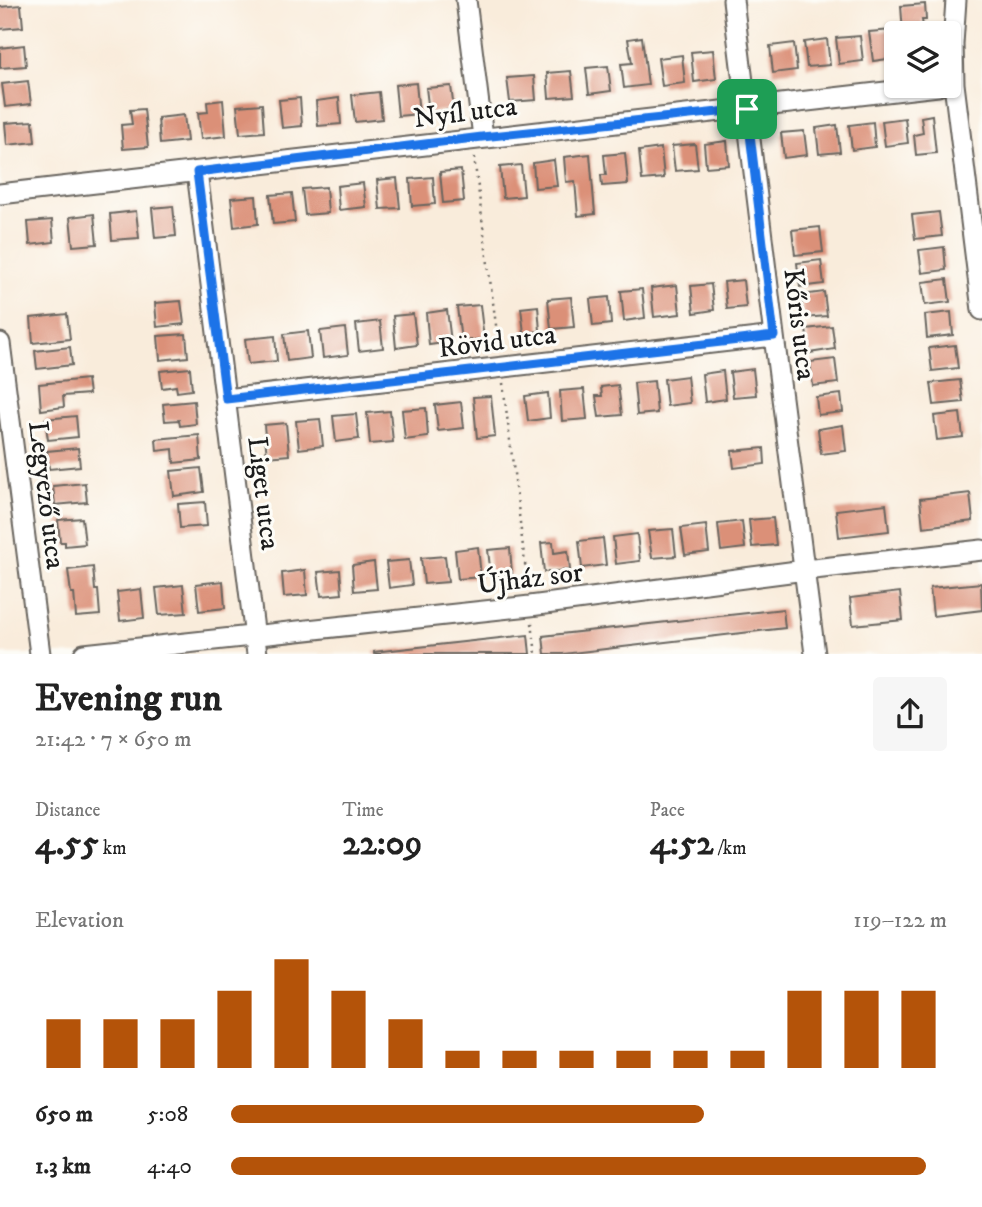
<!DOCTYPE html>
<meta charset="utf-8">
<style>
:root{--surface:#fff;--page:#f6f6f6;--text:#222;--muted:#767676;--accent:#b45309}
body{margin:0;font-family:"IM FELL DW Pica",serif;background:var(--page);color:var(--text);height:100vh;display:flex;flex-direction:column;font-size:26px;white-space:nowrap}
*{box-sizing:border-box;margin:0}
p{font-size:23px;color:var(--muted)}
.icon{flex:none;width:38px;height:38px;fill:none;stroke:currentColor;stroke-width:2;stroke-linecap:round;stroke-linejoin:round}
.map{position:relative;height:654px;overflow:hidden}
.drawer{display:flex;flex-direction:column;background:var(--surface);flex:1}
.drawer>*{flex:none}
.tools{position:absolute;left:884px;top:21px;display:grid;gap:14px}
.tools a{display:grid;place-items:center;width:77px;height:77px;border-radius:7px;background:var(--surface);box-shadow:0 2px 5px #0004;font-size:35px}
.pin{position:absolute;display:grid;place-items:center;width:60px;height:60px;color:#fff;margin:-30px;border-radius:14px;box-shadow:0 4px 10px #0006}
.round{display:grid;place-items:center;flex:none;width:74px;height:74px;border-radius:7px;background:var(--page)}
.head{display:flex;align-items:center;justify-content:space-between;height:119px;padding:0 35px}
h1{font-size:38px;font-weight:700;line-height:52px}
.metrics{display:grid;grid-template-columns:repeat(3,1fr);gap:10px;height:119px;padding:7px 35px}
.metrics div{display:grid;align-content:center}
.metrics b{font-size:35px;font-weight:700}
.metrics small{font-size:19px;font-weight:400}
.metrics p{font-size:19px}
.chart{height:196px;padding:14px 35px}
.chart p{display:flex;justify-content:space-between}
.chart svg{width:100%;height:126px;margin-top:7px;stroke:var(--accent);stroke-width:6}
ul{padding:0 35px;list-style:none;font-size:23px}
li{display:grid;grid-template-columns:112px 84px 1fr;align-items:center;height:52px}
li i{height:18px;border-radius:9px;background:var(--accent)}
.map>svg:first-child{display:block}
</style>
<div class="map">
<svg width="982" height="654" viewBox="0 0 982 654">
<rect width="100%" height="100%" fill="#fdfcf7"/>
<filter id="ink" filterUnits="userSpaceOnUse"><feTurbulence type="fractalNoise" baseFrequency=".0143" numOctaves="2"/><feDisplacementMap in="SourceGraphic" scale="14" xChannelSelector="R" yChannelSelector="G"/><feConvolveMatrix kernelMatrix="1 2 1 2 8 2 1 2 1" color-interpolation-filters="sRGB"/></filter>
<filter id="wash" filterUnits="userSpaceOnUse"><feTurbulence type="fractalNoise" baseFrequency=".00686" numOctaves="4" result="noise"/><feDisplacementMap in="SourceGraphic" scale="28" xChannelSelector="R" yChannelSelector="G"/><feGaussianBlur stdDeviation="1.57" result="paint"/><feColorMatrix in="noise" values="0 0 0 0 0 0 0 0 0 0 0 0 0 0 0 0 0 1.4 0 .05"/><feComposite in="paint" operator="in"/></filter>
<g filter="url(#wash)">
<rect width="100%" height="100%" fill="#f9ecdb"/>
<g id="blocks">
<!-- building -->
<path fill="#db9078" d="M925,4l1,16h-4l2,13h-21l-2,-27z
M21,5l2,22 -23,2v-22z
M892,30l3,28 -22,3 -4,-29z
M860,36l3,25 -24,3 -3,-26z
M642,37l6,48 -24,3 -3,-24 11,-1 -4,-24z
M827,39l3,26 -23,2 -3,-25z
M794,43l3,27 -24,3 -3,-27z
M24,45l2,21 -26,2v-20z
M713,50l3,29 -22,3 -3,-30z
M682,55l3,28 -23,3 -4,-28z
M608,66l3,25 -22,3 -3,-26z
M571,71l3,25 -25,2 -2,-25z
M534,76l2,24 -26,2 -3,-24z
M28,81l3,23 -26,3 -3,-23z
M416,83l3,31 -21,2 -3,-31z
M451,86l3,24 -25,2 -3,-24z
M379,92l3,27 -27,3 -3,-27z
M300,98l2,28 -20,2 -3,-28z
M339,98l2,26 -23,2 -2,-25z
M223,100l3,36 -25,3 -3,-26 10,-1 -1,-10z
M262,104l2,28 -24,2 -3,-28z
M144,109l4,38 -25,2 -2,-24 11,-1 -2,-14z
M184,115l3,26 -27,3 -2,-26z
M932,115l4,38 -20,2 -2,-20 9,-2 -2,-16z
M905,118l3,25 -23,3 -3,-25z
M33,121l2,21 -28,3 -2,-22z
M873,122l2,25 -23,3 -3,-25z
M837,125l3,27 -21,2 -3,-26z
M804,131l3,24 -23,3 -3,-25z
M727,141l2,24 -23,2 -2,-23z
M695,144l3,25 -23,2 -3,-25z
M661,148l3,30 -22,2 -3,-29z
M625,153l3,31 -26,2 -1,-11h5l-2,-20z
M590,154l5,60 -17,2 -3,-35 -9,1 -2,-25z
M554,160l3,26 -22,2 -2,-25z
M521,165l3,31 -21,2 -3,-31z
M461,170l3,31 -21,2 -3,-31z
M433,177l2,27 -23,2 -2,-27z
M397,178l3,30 -20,1 -3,-29z
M363,183l3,24 -27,3 -2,-24z
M326,187l2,26 -23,2 -3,-26z
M292,193l3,29 -22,2 -3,-29z
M256,196l2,28 -24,3 -3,-29z
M173,206l3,30 -21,2 -3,-30z
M136,211l3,27 -27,2 -2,-26z
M939,212l3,24 -27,3 -3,-24z
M94,214l3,30 -24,2 -3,-29z
M52,220l2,22 -24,3 -2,-23z
M820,227l3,25 -28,3 -3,-25z
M944,247l2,23 -24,3 -3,-23z
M821,260l3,24 -24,3 -3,-24z
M947,279l3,23 -25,3 -3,-23z
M743,280l3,27 -19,2 -3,-27z
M711,284l3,26 -20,3 -3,-27z
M677,285l3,29 -26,3 -3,-29z
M642,289l3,29 -21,3 -3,-30z
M824,292l3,24 -24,2 -2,-23z
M571,297l3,30 -23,2 -3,-30z
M609,297l2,27 -18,2 -3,-27z
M181,301l3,23 -27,3 -2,-24z
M480,305l4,34 -23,2 -4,-34z
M538,306l2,25 -16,2 -3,-25z
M447,310l4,32 -22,3 -3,-32z
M951,312l2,23 -26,3 -2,-23z
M67,314l3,25 -37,4 -2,-25z
M413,314l4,31 -21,3 -3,-32z
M380,321l3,27 -24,3 -3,-27z
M832,326l3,23 -26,4 -3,-24z
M345,328l3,27 -25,3 -3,-27z
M308,331l3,27 -24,3 -3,-27z
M186,334l2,23 -28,3 -2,-24z
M275,336l2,25 -29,3 -3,-25z
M955,345l3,23 -26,3 -3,-23z
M70,347l2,18 -35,4 -2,-18z
M835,359l3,24 -25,3 -3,-24z
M190,368l2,22 -15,2 -1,-6 -14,2 -2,-17z
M753,369l3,26 -23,2 -3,-25z
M723,371l3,28 -21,3 -3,-28z
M687,376l3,27 -23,3 -3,-27z
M87,379l2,15 -26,2 1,11 -23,3 -2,-26z
M960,380l3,22 -29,3 -3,-22z
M654,381l3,32 -20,2 -3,-32z
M618,385l4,30 -23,2 -3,-21h6l-1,-9z
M584,389l3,30 -25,2 -2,-30z
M548,393l2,25 -22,3 -3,-25z
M841,394l2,18 -25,3 -2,-18z
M491,396l4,40 -18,2 -4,-41z
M194,401l2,23 -16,2 -1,-6 -14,1 -2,-17z
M461,402l3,26 -26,3 -3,-26z
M426,408l2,29 -23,3 -3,-30z
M390,411l3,31 -23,2 -3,-31z
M960,413l3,24 -26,3 -3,-24z
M356,414l3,25 -23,3 -3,-26z
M76,416l2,21 -30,3 -3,-21z
M320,419l3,27 -24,3 -3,-28z
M286,423l3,32 -22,2 -3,-32z
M843,425l3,26 -25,3 -3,-25z
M199,435l2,25 -27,3 -1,-14 -16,2 -1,-12z
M78,448l2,18 -31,3 -2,-18z
M764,448l1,16 -31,4 -2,-17z
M201,468l3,24 -30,4 -3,-25z
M85,483l2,19 -32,3 -2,-19z
M970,493l3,28 -50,6 -3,-28z
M205,502l2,24 -27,2 -2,-24z
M886,504l3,27 -50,6 -3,-27z
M82,518l3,26 -20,2v-4h-5l-2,-22z
M773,518l3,27 -24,2 -3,-27z
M742,521l3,27 -24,3 -3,-27z
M706,525l3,27 -24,3 -4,-27z
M673,529l3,27 -24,2 -4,-27z
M637,534l3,27 -24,3 -3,-27z
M603,538l3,27 -24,3 -3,-27z
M553,542l1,11 14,-2 2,19 -26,2 -3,-29z
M478,547l3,30 -23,2 -3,-29z
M510,548l2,26 -21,2 -3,-26z
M445,556l3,26 -24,2 -3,-26z
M409,560l3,25 -23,3 -3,-26z
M374,562l3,27 -23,2 -2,-26z
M93,567l2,23h3l2,25 -24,2 -2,-24h-3l-3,-23z
M305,570l2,25 -23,2 -2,-24z
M340,570l2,24 -21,2 -3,-24z
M223,581l2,27 -26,3 -3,-27z
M981,583l1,27 -49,6 -3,-28z
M183,585l3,28 -27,2 -3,-27z
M141,589l3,29 -24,3 -3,-29z
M900,592l3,28 -50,5 -3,-27z
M783,609l2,19 -222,26h-18l-2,-18z
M528,635l2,19h-156v-2z"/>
</g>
</g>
<g filter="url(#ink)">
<use href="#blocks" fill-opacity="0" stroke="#69655f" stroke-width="2"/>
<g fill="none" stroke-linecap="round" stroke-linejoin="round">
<defs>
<path id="minor" d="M466,0l17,137
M733,0l41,336 41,318
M956,0l-3,44 1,40 28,226
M197,172l60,482
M0,194l938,-108
M0,343l40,311
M226,399l548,-63
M84,654l446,-48 275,-36 177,-20"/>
</defs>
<!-- minor casing -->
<use href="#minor" stroke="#69655f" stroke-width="23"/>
<!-- path -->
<path stroke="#69655f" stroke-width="2.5" stroke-dasharray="2 5" stroke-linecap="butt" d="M474,157l25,191
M503,383l25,205
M532,623l4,31"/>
<!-- minor -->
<use href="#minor" stroke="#fff" stroke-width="19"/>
</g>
</g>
<g fill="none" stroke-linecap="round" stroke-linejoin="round" filter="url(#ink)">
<defs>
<path id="route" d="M747,109l27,227 -548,63 -29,-227 285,-35z"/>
</defs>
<!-- route casing -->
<use href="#route" stroke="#fff" stroke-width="14"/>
<!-- route -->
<use href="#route" stroke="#1a73e8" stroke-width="9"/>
</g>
<g text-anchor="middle" stroke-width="6" stroke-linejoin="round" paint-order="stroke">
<!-- street labels -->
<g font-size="28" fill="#1c1c1c" stroke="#fdfcf7">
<text transform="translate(465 111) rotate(-7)" y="10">Nyíl utca</text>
<text transform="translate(801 324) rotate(83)" y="10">Kőris utca</text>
<text transform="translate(497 340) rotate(-7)" y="10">Rövid utca</text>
<text transform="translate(265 493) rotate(83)" y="10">Liget utca</text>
<text transform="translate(48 495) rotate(83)" y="10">Legyező utca</text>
<text transform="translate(530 577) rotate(-7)" y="10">Újház sor</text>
</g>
</g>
</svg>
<div class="tools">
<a><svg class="icon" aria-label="layers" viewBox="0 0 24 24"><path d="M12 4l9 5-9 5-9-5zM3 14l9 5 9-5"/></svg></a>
</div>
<div class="pin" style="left:747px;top:109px;background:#1e9e55"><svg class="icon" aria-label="arrive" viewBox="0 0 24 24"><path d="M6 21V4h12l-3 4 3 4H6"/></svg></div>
</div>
<section class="drawer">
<div class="head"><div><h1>Evening run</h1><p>21:42 · 7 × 650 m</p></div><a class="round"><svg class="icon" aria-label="share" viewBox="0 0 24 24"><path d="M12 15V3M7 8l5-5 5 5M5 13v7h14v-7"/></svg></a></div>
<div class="metrics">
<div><p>Distance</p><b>4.55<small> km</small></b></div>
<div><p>Time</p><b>22:09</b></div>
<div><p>Pace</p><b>4:52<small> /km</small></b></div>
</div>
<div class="chart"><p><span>Elevation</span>119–122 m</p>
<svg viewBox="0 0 160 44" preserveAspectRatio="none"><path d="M5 44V27M15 44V27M25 44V27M35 44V17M45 44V6M55 44V17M65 44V27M75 44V38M85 44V38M95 44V38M105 44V38M115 44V38M125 44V38M135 44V17M145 44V17M155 44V17"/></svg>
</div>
<ul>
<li><b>650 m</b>5:08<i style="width:66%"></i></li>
<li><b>1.3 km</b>4:40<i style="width:97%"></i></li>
</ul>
</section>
